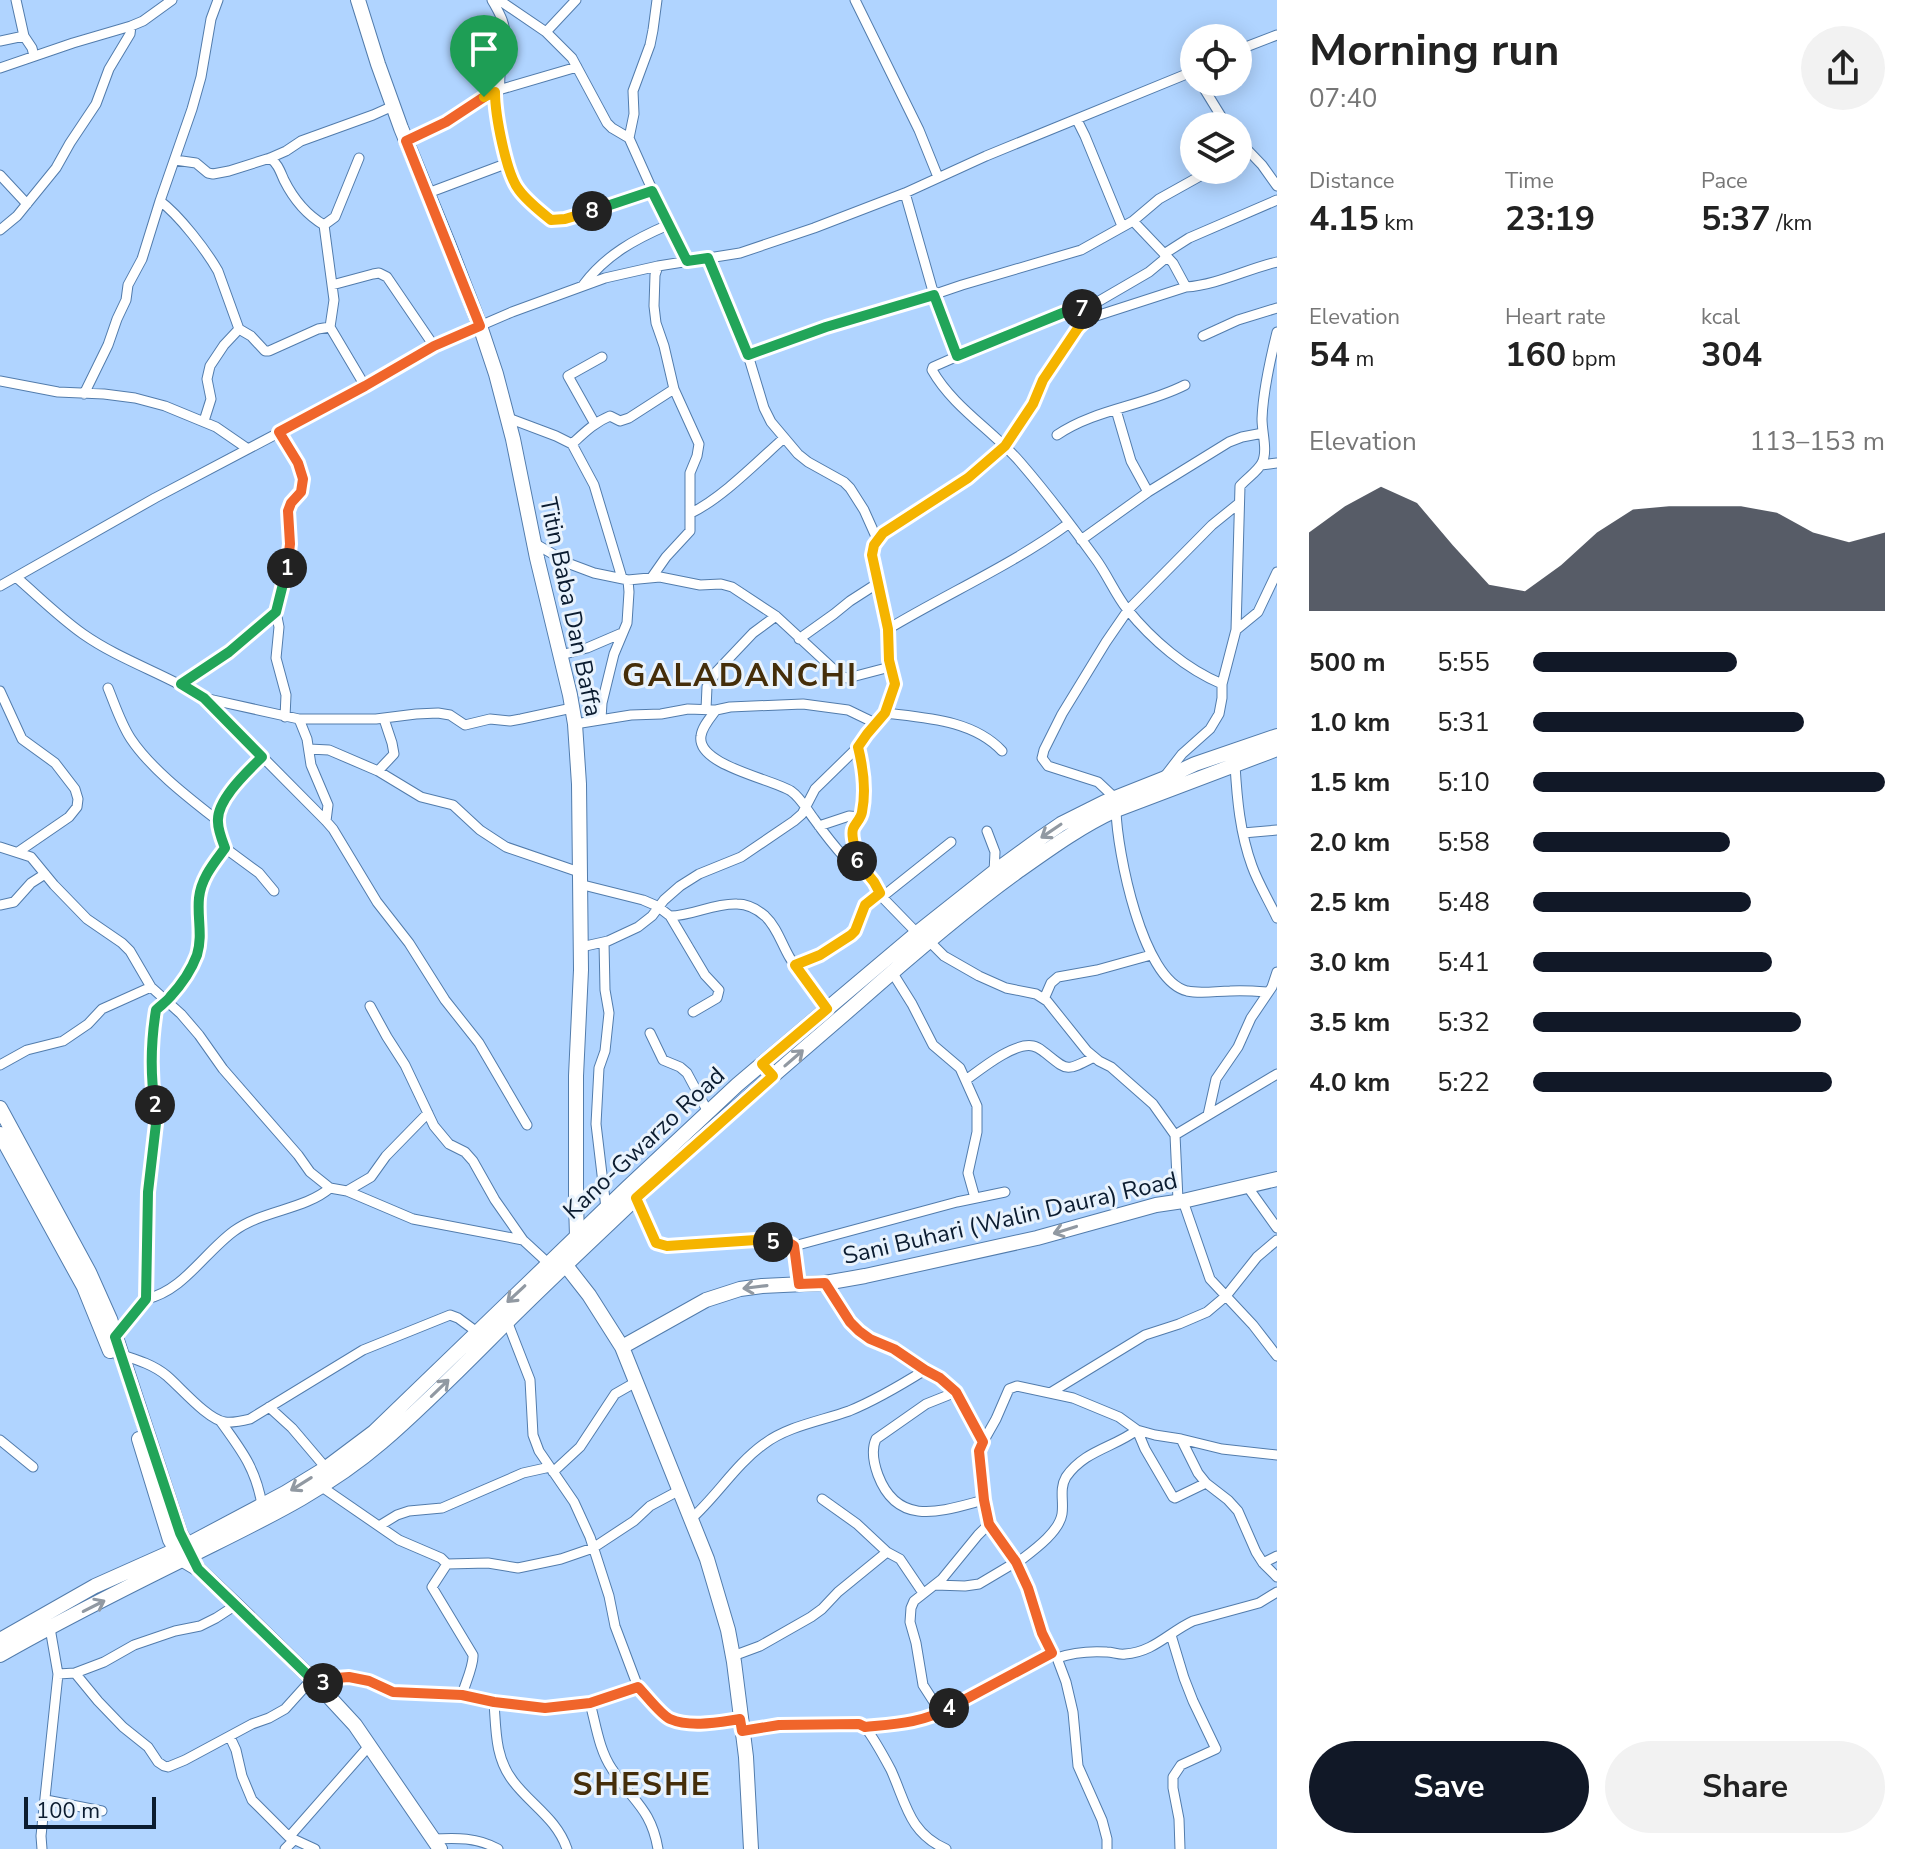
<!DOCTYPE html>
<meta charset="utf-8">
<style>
:root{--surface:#fff;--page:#f2f2f2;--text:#222;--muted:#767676;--accent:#111827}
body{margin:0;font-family:"Nunito Sans",sans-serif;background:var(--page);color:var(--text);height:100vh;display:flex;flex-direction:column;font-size:30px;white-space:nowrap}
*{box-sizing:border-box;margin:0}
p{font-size:26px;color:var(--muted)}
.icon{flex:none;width:44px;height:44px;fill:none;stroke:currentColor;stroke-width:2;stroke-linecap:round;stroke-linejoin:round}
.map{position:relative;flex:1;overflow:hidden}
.side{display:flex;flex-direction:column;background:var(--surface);width:640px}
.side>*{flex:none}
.controls{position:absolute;left:1180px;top:24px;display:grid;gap:16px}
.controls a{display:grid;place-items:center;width:72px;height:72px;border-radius:50%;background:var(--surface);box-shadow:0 4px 20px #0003;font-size:40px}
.scale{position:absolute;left:24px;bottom:20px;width:132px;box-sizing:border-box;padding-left:8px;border:4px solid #0b1c30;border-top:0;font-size:22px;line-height:28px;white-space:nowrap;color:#0b1c30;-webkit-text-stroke:6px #e9f3fd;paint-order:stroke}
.pin{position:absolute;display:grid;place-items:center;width:68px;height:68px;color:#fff;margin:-82px -34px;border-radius:50% 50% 50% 0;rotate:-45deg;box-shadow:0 0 8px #0007}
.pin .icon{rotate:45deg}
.km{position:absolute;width:40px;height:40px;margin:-20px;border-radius:50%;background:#222;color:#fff;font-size:22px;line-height:40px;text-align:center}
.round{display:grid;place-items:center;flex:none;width:84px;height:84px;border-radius:42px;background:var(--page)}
.head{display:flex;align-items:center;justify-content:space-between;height:136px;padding:0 32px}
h1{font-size:44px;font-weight:700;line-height:60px}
.figures{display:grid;grid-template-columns:repeat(3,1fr);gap:12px;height:136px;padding:8px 32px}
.figures div{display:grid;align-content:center}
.figures b{font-size:34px;font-weight:700}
.figures small{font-size:22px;font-weight:400}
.figures p{font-size:22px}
.chart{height:224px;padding:16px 32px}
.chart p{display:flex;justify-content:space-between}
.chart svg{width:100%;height:144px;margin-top:8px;fill:var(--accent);opacity:.7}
.cta{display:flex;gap:16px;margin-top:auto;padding:16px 32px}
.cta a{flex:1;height:92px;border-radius:48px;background:var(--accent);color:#fff;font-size:32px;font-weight:700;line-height:92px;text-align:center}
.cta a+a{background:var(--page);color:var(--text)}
ul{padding:0 32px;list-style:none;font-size:26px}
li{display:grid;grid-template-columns:128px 96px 1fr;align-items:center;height:60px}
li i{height:20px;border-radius:10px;background:var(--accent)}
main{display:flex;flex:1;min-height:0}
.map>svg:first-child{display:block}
</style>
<main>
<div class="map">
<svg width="1277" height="1849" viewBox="0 0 1277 1849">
<rect width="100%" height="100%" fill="#b0d4ff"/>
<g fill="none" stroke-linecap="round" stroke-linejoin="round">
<defs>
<path id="street" d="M16,0l8,36 8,12 2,8
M492,0c6,11 14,23 13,37 -1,18 -7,34 -5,53
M499,0l47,32 26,26 35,65 5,5 17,10
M657,0l-4,30 -3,15 -17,46 1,23 -5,24 39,87 19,36
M855,0l64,130 19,47
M546,32l30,-32
M0,41l24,-5
M1238,50l39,-15
M464,63l22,-14 18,-5
M0,68l73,-25 58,-17 12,-5 29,-21
M1200,82l27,44
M495,92c0,24 10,75 22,95 7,12 22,22 32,32l5,2 11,-2 87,-28
M1077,120l8,16 37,90
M1238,140l24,25 15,21
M406,141l27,-12 51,-32 18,-8 75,-22
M270,158c8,6 10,13 14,22 9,18 23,35 40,45
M175,160l21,3 12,10 5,1 16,-3 41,-13 16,-7 15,-10 72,-26 20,-9
M0,175l27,29
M428,193l80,-30
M905,193l29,102 23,61
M160,201c19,14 46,49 58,70l21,58 12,7 14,15h4l49,-22 12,-2
M1133,221l40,42 13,24
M324,225l10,75 -4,27 35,59
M324,225l11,-8 24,-59
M0,230l17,-14 39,-48 14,-25 26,-39 13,-35 21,-35 1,-8
M1164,254l25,-16 88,-38
M1167,257l-18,15 -55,32 -12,5 -17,3 -37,13 -95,42 -1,3c21,37 60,60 88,92 26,30 51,63 75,96 12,16 20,36 32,51 25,31 59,60 95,75
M584,284c22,-29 51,-45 84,-59
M332,285l41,-11 6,-1 8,4 47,69
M1203,336l35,-16 39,-12
M748,355l78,-28 83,-24 53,-18 119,-35 52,-29 26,-22 52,-29
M0,381l58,11 46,2 31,4 30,8 51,21 32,22
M84,394l24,-49 9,-26 9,-19 2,-15 14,-26 18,-58 32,-92 9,-32 10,-58 7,-19
M1116,410l15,51 17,31
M508,418l48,18 16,8 22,41 28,93
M204,421l7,-22 -4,-20 3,-13 14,-21 15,-16
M595,424l-27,-48 34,-19
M279,432c9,16 32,40 22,60 -3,6 -9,10 -12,16l1,36 -2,18 -12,50 3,15 -3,31 10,37 -1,22
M1057,435c38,-26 87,-29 128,-50
M572,444c12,-11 23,-22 38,-28l10,5 9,-3 45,-29
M1261,465l16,-2
M691,513c31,-15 66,-51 93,-75
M877,539l91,-61 37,-32 28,-42 10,-24 35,-52 9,-9 99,-32c31,-2 61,-18 91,-25
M1081,540l67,-48 81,-50 13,-5 21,-4
M534,543l36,21 24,9 34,7 32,-3 40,8 21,-1 11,3 44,29 66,61 6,1 42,-11
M16,577c22,19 43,40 67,57 37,26 82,40 121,64l122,123 7,8 44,73 32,41 36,57 34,43 48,82
M652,577l14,-20 24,-26v-58l7,-17 2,-12 -25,-55 -10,-43 -8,-23 -2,-17 1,-31 3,-9
M0,586l155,-88 167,-88 112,-64 20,-9 58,-25 93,-34 53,-12 82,-13 74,-25 91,-35 81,-37 208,-85
M888,629c60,-36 124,-64 180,-105
M1236,630l22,-18 19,-40
M799,639l35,-25 16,-13 28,-18
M561,655l26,-7 35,-15
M181,684l48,-32 47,-40
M108,688c7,17 13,36 23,51 20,30 58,59 86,81
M0,691l22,48 33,24 20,26 3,10 -1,8 -8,10 -51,35
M204,698l95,21h77l40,-5 22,-1 12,2 15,10 25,-6 20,2 11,-2 51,-11
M706,709l1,-22 10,-16 36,-38 23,-17
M716,710c-6,8 -14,17 -15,26 -5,29 71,43 90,55 10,7 16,19 23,28 10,14 20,27 31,39l12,3 17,21 8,15 35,36
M885,713c41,5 88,7 117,38
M299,719l8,20 4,26 17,40 -2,16
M601,719l1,-16 12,-49 13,-31 2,-31 -1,-12
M575,724l56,-9 30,-1 27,-5 28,1 14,-3 73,-3 45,6 29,14
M309,749l20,1 49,21 43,26 32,8 27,25 26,17 73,25
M262,757l-33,38 -10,16 -2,9 8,28 34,25 15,18
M1235,765c2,34 5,68 17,101 6,17 17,35 25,52
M378,771l16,-17 -2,-11 -8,-24
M1165,776l17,-22 28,-25 9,-15 3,-16v-14l14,-54 4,-144c7,-8 17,-14 22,-23 6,-12 0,-30 0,-44 1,-29 8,-59 15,-87
M1115,798l-17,-16 -50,-16 -6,-8 2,-8 18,-36 44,-72 22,-32 84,-85 26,-21
M1116,810c1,41 26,170 71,181 14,3 30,0 43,0 13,-1 25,0 37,1
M819,826l30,-10 12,1
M987,831l8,21 -1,20
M1243,833l34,-3
M0,847l31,10 23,28 33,34 35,24 8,8 21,36 30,27 18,21 24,34 75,86 12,17 20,16 17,3 66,28 110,21
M857,861l1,-6 -5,-22 9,-22v-46l-4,-18
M579,884l64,16 14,6 13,10 35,59 14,15 -2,8 -24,14
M882,897l69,-55
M0,905l14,-3 17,-19 14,-9
M670,916c23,0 43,-13 67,-12 10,0 20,5 28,12 12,11 17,29 25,42 11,18 24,35 37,51
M929,941l15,15 35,20 27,12 30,6 11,7 40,50 12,10 12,6 42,37 22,31 3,65
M604,942l1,48 4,23 -4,38 -6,17 -3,56 10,84
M581,947l27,-6 30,-14 14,-11 12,-16 16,-14 19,-12 42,-17 53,-36 8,-7 13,-25 43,-42 9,-13 18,-21 10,-29 -6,-24 -1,-31 -16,-74 2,-10 3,-6 -13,-29 -14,-22 -6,-6 -36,-20 -10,-8 -27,-32 -7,-14 -16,-53 -40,-97
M795,965l25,-10 31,-20 4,-4 9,-25 16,-13
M892,972l20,32 21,41 27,23 17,38v26l-9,41 7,25
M1044,999l7,-16 7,-6 39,-7 54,-15
M370,1006l17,31 18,28 29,61 15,18 16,8 8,9 22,39 28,40 26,24
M650,1033l13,27 17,7 7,6 21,39
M0,1065l27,-15 36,-9 25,-17 14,-15 49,-22
M966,1080c15,-11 48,-38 67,-34 5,1 7,3 11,6 24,19 21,20 50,5
M1208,1115l8,-36 22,-32 13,-29 21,-31 5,-15
M1175,1135l102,-61
M1247,1186l30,42
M347,1191l24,-14 15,-21 42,-43
M636,1198l20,45 11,3 89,-6 35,4c8,10 6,27 8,40
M1183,1201l27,78 43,46 24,31
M794,1246l163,-44 48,-10
M825,1283l25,39 9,9 11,8 28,12 27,19 15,8 16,14 27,50
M146,1299c37,-8 58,-46 88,-68 29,-21 70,-21 96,-43
M507,1321l23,59 3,55 6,16 35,51 16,35 19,59 6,30 23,61
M115,1337l31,-38 2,-107 9,-77 -5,-33 -1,-20 5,-52c5,-5 10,-8 14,-13 12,-13 21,-26 27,-42 5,-18 1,-33 1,-51 1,-22 14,-38 27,-56
M118,1356l4,-1c16,5 32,10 45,21 14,12 41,44 58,46 9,1 17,-1 25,-3l113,-69 87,-35 8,3 19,14
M956,1392l-30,12 -50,35c-5,11 -2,25 2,36 20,53 64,36 106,25
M1050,1393l95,-58 34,-11 28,-12 19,-16 31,-39 20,-17
M269,1407l23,21 34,40
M221,1422c21,29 35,47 41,83
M1181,1439l17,34 8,10 22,17 10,11 18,41 7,11 14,14
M0,1440l33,27
M553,1472l27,-25 35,-53 21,-12
M322,1487l77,53 42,18 6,6 41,-1 30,5 43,-9 32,-11 41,-27 16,-15 30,-16
M822,1499l35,25 30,28 13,7 23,34
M691,1519c26,-23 44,-54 73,-75 24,-18 57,-23 85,-33 27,-11 52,-26 76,-41
M379,1526l18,-11 12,-4 33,-3 81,-35 27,-6
M1017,1563c14,-11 42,-30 45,-49 2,-13 -3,-25 4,-37 19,-27 47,-29 71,-47l8,19 28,48 2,1 31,-15
M1263,1563l14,-7
M447,1564l-15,23 41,68c1,10 -8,29 -11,40
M935,1585l30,1 14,-2 37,-22
M1171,1635l13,43 9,23 23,48 -35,16 -8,12v11l6,31 1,30
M733,1656l27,-10 51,-29 11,-8 16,-17 49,-40
M1057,1658c14,-5 34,-7 50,-6 6,0 12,3 18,2 29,-2 44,-22 68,-33l66,-18 18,-11
M75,1673l23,28 25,26 25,20 10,15 6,4 4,1 17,-7 67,-36 17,-6 16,-9 27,-30
M58,1674l17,-1 29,-11 30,-17 41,-14 25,-5 16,-8 20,-13
M318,1685l18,-7 13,-1 20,4 24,11 69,3 32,7 51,6 45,-5 48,-16 29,31 26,5 47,-4
M494,1702c2,28 1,56 19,79 18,24 44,38 54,68
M590,1703c6,22 9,47 22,66 20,32 39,39 46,80
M941,1713l-18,-28 -7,-42 -6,-21 1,-14 3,-7 28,-22 36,-44 11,-11
M865,1727l45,-4 22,-7 120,-63
M742,1731l37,-6 80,-1 6,3c10,13 18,28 26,43 15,33 18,63 55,79
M230,1737l6,13 6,26 10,24 37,37 26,12
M46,1800l56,11
M289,1837l80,-91
M433,1839c23,-1 44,-2 65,10
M42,1849l-1,-13 17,-162 -8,-46
M285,1849l9,-9
M1107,1849v-10l-5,-19 -24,-54 -5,-54 -7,-30 -9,-24 -15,-25 -14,-45 -12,-26 -27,-38 -5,-24 -5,-49 4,-9 13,-23 13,-30 8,-3 56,12 46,19 18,13 18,5 26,4 41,10 55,6"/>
<path id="secondary" d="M358,0l20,64 23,64 47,115 32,83 16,48 17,65 24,119 33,137 5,29 4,60 2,186 -5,106v127l1,33 4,9
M560,1258l29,37 33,52 85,212 21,71 6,32 12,95 5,92
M622,1347l84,-47 34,-11 22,-3 63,-3 40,-7 172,-38 119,-33 27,-4 94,-22
M183,1560l15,9 38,36 82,80 37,40 85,124"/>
<path id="primary" d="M0,1108l89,164 21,47 70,214 10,18
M0,1134l84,153 26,64
M139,1439l31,101 9,15
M0,1640l95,-54 92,-41 98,-52 41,-25 48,-36 253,-244 110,-103 180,-152 77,-61 48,-35 19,-13 44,-22 58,-23 32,-15 82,-28
M0,1655c63,-36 129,-69 194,-101 68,-34 131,-63 188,-112 43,-37 83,-78 123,-118 42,-42 85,-82 128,-123 72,-68 148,-132 223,-197 51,-45 103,-90 158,-130 34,-24 65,-47 102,-64l161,-61"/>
</defs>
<!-- street casing -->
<use href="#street" stroke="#527cac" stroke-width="11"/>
<!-- secondary casing -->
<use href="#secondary" stroke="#527cac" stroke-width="16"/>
<!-- primary casing -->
<use href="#primary" stroke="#527cac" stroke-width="16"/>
<!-- street -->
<use href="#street" stroke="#fff" stroke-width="9"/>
<!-- secondary -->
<use href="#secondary" stroke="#fff" stroke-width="14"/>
<!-- primary -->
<use href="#primary" stroke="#fff" stroke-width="14"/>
</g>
<!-- one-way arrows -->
<defs><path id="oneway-shaft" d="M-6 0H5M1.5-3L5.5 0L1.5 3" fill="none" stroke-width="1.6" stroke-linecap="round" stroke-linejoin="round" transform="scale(2)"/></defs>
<g stroke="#9199a2">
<use href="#oneway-shaft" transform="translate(1051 831) rotate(146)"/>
<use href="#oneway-shaft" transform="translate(794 1058) rotate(-41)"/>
<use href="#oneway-shaft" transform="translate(1065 1230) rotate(163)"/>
<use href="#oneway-shaft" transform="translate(755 1287) rotate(173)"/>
<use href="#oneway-shaft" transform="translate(516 1294) rotate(137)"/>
<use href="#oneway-shaft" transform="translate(440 1388) rotate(-44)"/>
<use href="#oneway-shaft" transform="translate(301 1484) rotate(148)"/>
<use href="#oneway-shaft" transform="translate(94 1606) rotate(-27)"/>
</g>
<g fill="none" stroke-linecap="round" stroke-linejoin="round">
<defs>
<path id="split-1" d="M287,568l3,-24 -2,-33 3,-8 10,-11 2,-13 -5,-16 -19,-31 86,-46 69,-40 46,-20 -74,-185 40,-19 38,-25"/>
<path id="split-2" d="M155,1105c-5,-32 -4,-64 1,-95 5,-5 10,-8 14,-13 12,-13 21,-26 27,-42 6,-20 0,-37 2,-57 2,-20 15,-35 26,-50 -3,-8 -7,-18 -7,-26 -2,-22 30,-51 44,-65l-58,-59 -23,-14 48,-32 47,-40 11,-44"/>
<path id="split-3" d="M155,1105l2,10 -9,77 -2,107 -31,38 65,196 18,36 120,116 5,-2"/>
<path id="split-4" d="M323,1683l13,-5 13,-1 20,4 24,11 69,3 32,7 51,6 45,-5 48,-16c8,8 23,28 32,32 21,9 49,3 70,0l2,12 37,-6 80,-1 6,3c30,-3 57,-4 84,-19"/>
<path id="split-5" d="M773,1242l18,2 3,2 5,38 26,-1 25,39 9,9 11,8 24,10 31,21 15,8 16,14 27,50 -4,9 5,49 5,24 27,38 12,26 14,45 10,20 -103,55"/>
<path id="split-6" d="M773,1242l-17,-2 -89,6 -11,-3 -20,-45 137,-122 -11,-12 65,-55 -32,-44 25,-10 31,-20 4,-4 10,-26 15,-12 -6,-11 -17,-21"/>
<path id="split-7" d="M857,861c1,-10 -7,-22 -4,-32 2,-6 8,-10 9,-17 4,-20 1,-45 -4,-65l9,-13 18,-21 10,-29 -6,-24 -1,-31 -16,-74 2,-10 9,-12 85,-55 37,-32 28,-42 10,-24 35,-52 9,-9 -5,-10"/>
<path id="split-8" d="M592,211l60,-20 35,70 21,-3 40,97 78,-28 108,-32 23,61 108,-44 17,-3"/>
<path id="split-9" d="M484,97l11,-5c0,22 11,82 24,98 8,11 22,22 32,30l14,-1 27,-8"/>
</defs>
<!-- split-1 casing -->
<use href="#split-1" stroke="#fff" stroke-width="16"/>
<!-- split-2 casing -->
<use href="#split-2" stroke="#fff" stroke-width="16"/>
<!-- split-3 casing -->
<use href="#split-3" stroke="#fff" stroke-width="16"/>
<!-- split-4 casing -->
<use href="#split-4" stroke="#fff" stroke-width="16"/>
<!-- split-5 casing -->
<use href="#split-5" stroke="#fff" stroke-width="16"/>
<!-- split-6 casing -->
<use href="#split-6" stroke="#fff" stroke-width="16"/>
<!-- split-7 casing -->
<use href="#split-7" stroke="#fff" stroke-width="16"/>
<!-- split-8 casing -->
<use href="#split-8" stroke="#fff" stroke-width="16"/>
<!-- split-9 casing -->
<use href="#split-9" stroke="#fff" stroke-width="16"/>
<!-- split-1 -->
<use href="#split-1" stroke="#f0652b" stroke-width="10"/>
<!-- split-2 -->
<use href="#split-2" stroke="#22a559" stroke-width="10"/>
<!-- split-3 -->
<use href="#split-3" stroke="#22a559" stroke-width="10"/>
<!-- split-4 -->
<use href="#split-4" stroke="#f0652b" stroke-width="10"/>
<!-- split-5 -->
<use href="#split-5" stroke="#f0652b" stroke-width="10"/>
<!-- split-6 -->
<use href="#split-6" stroke="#f5b400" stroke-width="10"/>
<!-- split-7 -->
<use href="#split-7" stroke="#f5b400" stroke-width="10"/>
<!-- split-8 -->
<use href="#split-8" stroke="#22a559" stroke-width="10"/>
<!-- split-9 -->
<use href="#split-9" stroke="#f5b400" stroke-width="10"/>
</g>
<g text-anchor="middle" stroke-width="6" stroke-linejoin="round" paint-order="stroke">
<!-- street labels -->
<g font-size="24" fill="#0b1c30" stroke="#e9f3fd">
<text transform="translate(571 607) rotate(78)" y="8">Titin Baba Dan Baffa</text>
<text transform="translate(644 1143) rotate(-43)" y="8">Kano-Gwarzo Road</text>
<text transform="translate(1010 1218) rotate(-13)" y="8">Sani Buhari (Walin Daura) Road</text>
</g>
<!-- district labels -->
<g font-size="32" font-weight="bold" letter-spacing="2" fill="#452e0a" stroke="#e9f3fd">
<text x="740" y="686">GALADANCHI</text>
<text x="642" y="1795">SHESHE</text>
</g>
</g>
</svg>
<div class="controls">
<a><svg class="icon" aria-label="locate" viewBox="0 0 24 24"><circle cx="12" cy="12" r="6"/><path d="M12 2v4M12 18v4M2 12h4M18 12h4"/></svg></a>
<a><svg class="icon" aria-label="layers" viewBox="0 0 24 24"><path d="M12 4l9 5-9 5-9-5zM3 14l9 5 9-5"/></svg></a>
</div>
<div class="scale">100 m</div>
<div class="pin" style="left:484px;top:97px;background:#1e9e55"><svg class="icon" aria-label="arrive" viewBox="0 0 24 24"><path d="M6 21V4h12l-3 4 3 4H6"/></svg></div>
<b class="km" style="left:287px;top:568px">1</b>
<b class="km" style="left:155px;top:1105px">2</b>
<b class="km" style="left:323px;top:1683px">3</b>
<b class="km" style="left:949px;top:1708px">4</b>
<b class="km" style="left:773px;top:1242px">5</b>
<b class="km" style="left:857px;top:861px">6</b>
<b class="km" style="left:1082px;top:309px">7</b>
<b class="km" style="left:592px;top:211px">8</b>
</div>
<section class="side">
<div class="head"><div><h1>Morning run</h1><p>07:40</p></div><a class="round"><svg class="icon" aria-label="share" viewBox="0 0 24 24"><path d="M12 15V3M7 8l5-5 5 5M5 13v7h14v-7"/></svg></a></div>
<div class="figures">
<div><p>Distance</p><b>4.15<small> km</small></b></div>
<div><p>Time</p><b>23:19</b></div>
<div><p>Pace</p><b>5:37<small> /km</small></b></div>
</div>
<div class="figures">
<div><p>Elevation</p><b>54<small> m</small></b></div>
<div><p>Heart rate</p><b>160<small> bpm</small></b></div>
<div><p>kcal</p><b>304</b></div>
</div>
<div class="chart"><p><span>Elevation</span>113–153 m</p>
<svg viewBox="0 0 160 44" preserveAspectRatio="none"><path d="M0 44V20L10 12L20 6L30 11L40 24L50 36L60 38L70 30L80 20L90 13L100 12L110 12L120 12L130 14L140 20L150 23L160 20V44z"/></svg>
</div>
<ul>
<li><b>500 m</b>5:55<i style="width:58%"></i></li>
<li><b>1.0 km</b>5:31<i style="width:77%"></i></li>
<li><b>1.5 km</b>5:10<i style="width:100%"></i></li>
<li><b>2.0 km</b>5:58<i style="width:56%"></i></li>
<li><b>2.5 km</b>5:48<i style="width:62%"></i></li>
<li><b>3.0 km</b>5:41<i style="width:68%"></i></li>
<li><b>3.5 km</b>5:32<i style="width:76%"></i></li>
<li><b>4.0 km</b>5:22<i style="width:85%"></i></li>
</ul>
<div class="cta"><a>Save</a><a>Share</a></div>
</section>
</main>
